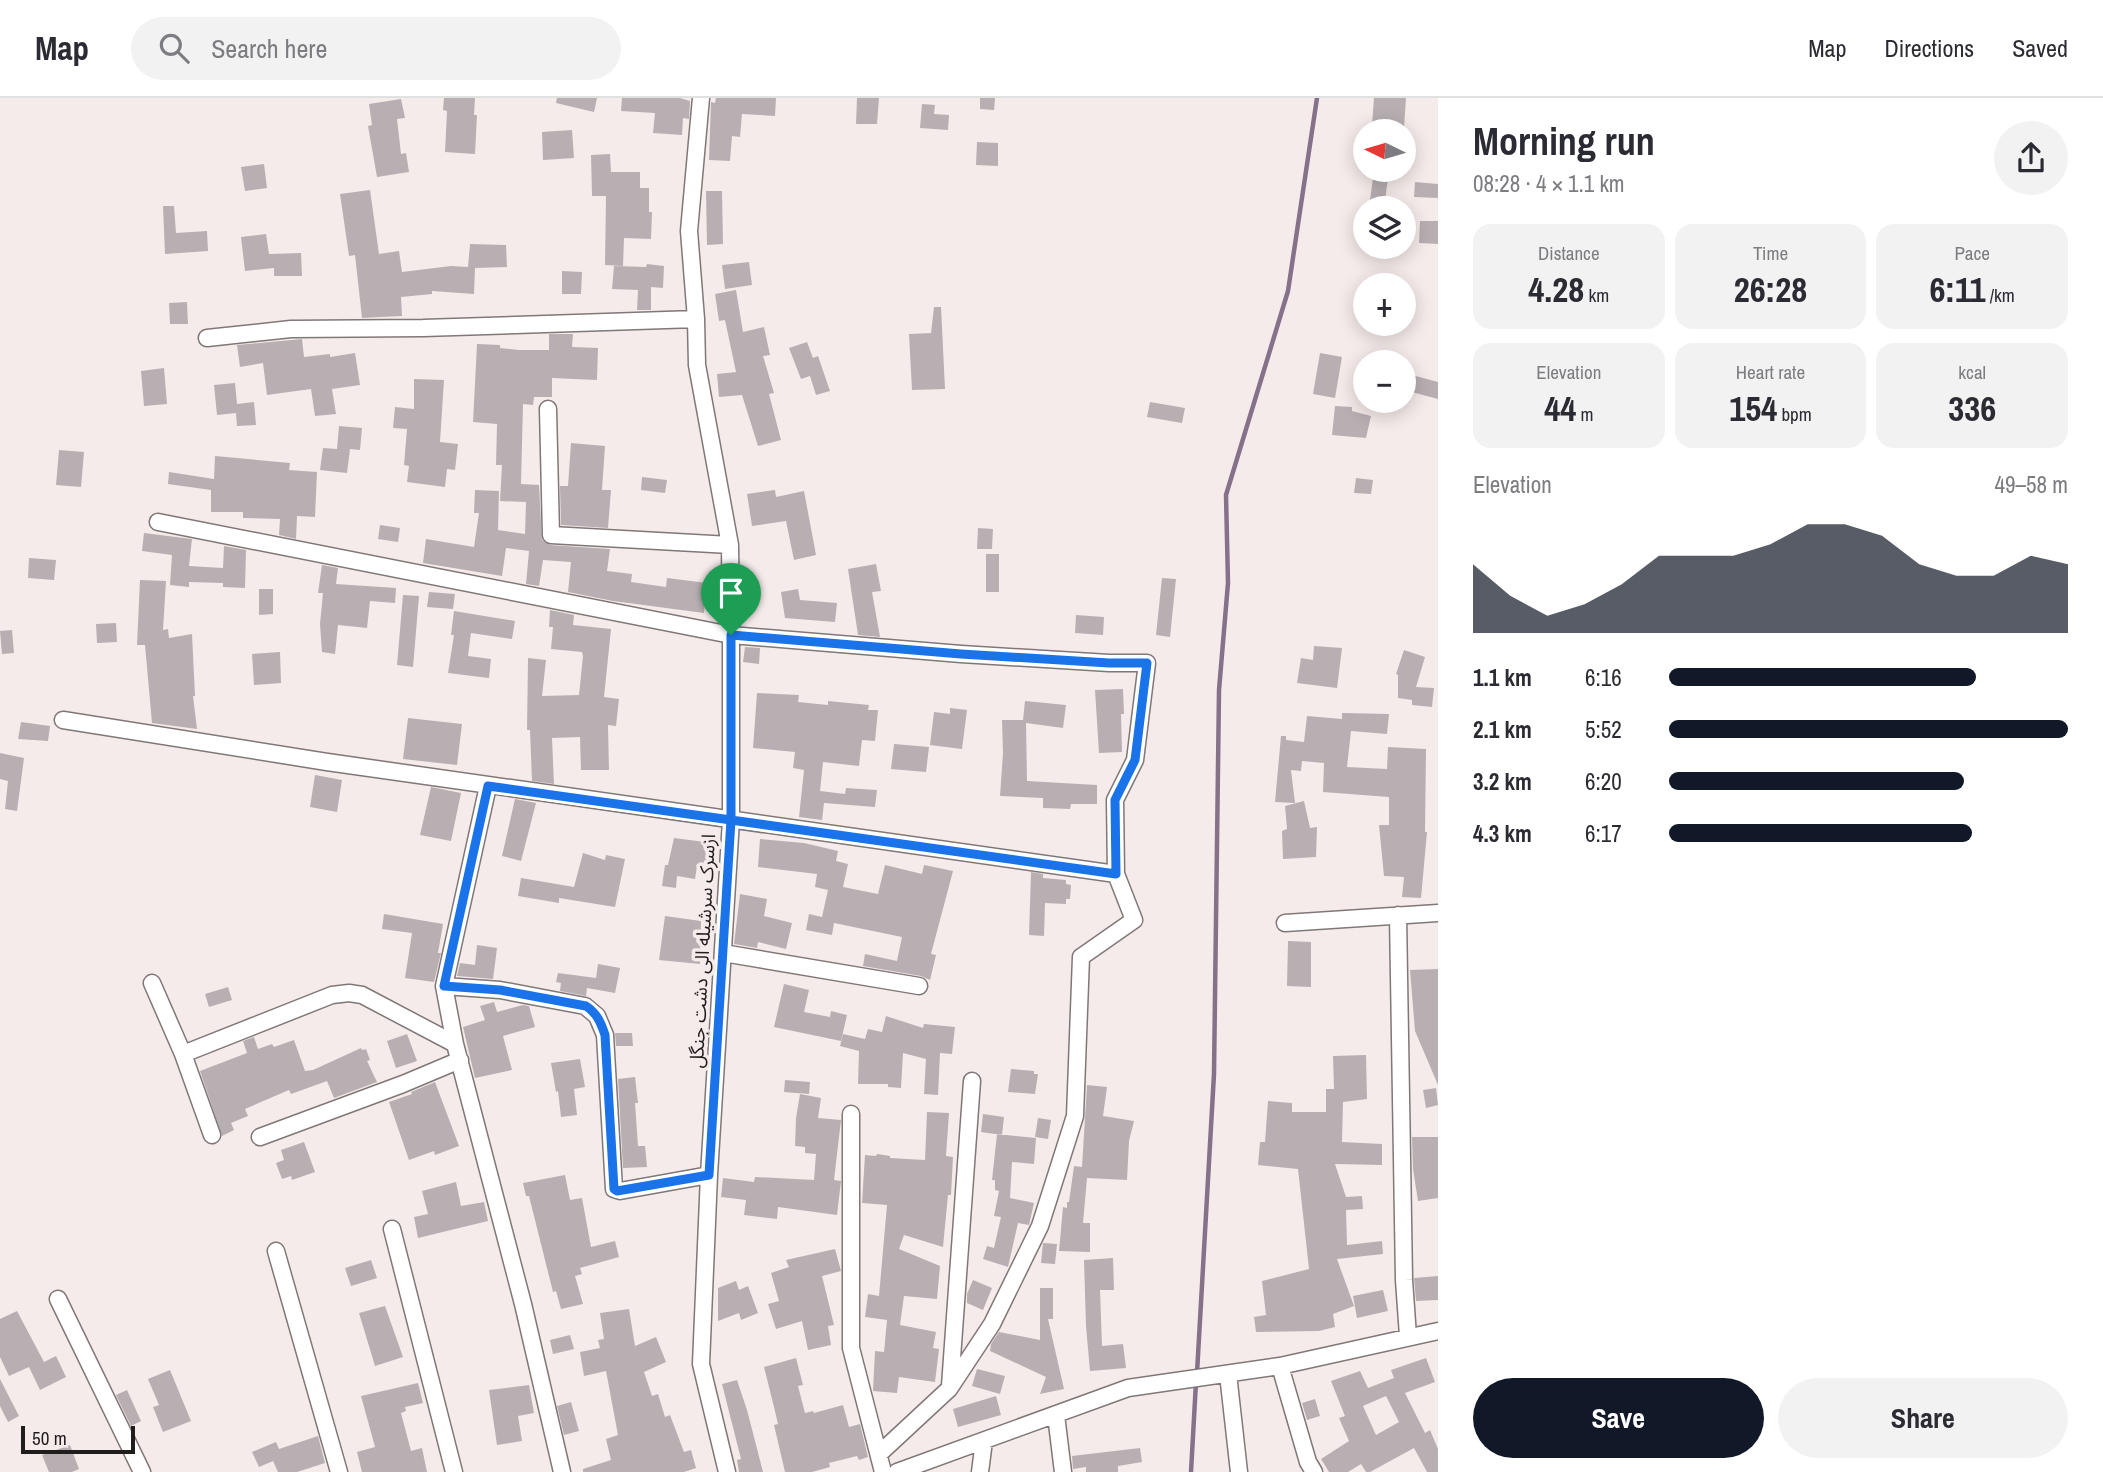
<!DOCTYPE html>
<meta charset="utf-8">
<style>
:root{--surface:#fff;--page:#f2f2f3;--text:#2b2b33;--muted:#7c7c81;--line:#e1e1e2;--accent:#111827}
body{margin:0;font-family:"Archivo Narrow","Noto Sans Arabic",sans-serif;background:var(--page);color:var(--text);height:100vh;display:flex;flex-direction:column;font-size:26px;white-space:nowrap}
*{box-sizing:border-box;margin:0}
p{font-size:23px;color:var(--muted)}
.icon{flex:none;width:38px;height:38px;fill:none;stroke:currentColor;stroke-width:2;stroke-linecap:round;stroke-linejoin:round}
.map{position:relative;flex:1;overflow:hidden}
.details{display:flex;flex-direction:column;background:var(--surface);width:665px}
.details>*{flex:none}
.needle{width:46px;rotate:275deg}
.tools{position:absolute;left:1353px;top:21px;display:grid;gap:14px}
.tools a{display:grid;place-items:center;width:63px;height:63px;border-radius:50%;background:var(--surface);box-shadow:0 4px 18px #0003;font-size:35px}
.scale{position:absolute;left:21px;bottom:18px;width:114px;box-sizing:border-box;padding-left:7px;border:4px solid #211d1d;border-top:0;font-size:19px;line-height:24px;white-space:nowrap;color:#211d1d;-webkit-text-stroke:5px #f6ebeb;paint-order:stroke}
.pin{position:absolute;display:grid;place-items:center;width:60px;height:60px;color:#fff;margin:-72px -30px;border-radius:50% 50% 50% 0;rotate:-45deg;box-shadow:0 0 7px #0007}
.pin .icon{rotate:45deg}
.round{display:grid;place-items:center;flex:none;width:74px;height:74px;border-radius:37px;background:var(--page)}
.summary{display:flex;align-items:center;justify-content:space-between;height:119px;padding:0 35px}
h1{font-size:38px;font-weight:800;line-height:52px}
.metrics{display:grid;grid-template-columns:repeat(3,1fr);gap:10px;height:119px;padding:7px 35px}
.metrics div{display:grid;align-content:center;border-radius:18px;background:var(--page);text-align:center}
.metrics b{font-size:35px;font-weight:800}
.metrics small{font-size:19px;font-weight:400}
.metrics p{font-size:19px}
.chart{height:196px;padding:14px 35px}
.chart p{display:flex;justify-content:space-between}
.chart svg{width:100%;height:126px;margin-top:7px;fill:var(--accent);opacity:.7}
.primary-button{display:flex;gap:14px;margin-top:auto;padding:14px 35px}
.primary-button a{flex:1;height:80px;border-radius:42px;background:var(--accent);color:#fff;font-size:28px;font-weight:800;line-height:80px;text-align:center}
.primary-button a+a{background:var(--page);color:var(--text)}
ul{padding:0 35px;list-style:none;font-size:23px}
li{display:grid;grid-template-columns:112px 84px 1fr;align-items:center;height:52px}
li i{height:18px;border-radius:9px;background:var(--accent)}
header{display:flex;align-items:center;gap:42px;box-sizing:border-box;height:98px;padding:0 35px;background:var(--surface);border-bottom:2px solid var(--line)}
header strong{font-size:33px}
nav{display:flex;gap:38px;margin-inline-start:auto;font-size:24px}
.search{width:490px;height:63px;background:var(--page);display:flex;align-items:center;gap:18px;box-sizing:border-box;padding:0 24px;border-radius:38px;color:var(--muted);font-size:26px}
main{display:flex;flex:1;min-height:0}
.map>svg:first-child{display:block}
</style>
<header>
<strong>Map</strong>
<div class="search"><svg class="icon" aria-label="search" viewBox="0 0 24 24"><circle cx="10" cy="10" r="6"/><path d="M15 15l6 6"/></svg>Search here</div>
<nav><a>Map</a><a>Directions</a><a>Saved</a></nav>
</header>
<main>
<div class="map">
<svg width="1438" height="1374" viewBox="0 0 1438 1374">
<rect width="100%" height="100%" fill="#f6ebeb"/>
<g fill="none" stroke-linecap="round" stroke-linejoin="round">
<!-- stream -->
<path stroke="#85728a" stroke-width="4.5" d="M1197,1275l17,-299 5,-384 9,-107 -2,-88 62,-204 29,-193
M1191,1374l5,-90"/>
</g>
<!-- building -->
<path fill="#b8afb3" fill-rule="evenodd" d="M444,0h31l-1,17h3l-2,39 -30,-2 2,-41 -4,-1z
M557,0h40l-3,14 -38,-9z
M622,0h58l10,3 -1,18 -6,-1 -1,17 -29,-2 2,-20 -34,-2z
M716,0h60l-1,18 -33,-2 -2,23 -8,-1 -2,25 -21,-1 2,-58 4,1z
M857,0h22l-2,26h-21z
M980,0h15l-1,12 -14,-1z
M1374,0h32l-2,29 -32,-2z
M401,1l4,19 -8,1 4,35 5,-1 3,19 -32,5 -9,-51 4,-1 -3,-21z
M922,6l13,1 -1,9 15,1 -1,15 -28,-2z
M572,32l2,28 -31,2 -1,-28z
M977,44l21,1v23l-22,-1z
M610,56l1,18h29v16h9v24h3l-1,27 -27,-1 -1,28 -18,-1 1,-69h-14l-1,-41z
M264,66l3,24 -22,3 -4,-24z
M1374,72l15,1 -5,37h-15z
M1415,84l23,2v14l-24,-1z
M370,92l9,64 20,-3 3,21 49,-6 17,1 2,-23 36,1 1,22 -32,1 -1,26 -42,-3v3l-31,3 1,19 -40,2 -7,-63 -6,1 -9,-62z
M706,93h16l1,53 -16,1z
M163,108h11l2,27 31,-2 1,20 -43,3z
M1420,123h18v23l-19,-1z
M266,136l3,20 32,-1 1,23h-28v-8l-29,3 -4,-34z
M749,164l3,23 -27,4 -3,-24z
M647,166l17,2 -1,22 -12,-1v23h-14l1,-20 -26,-1 2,-23 32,1z
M562,173l20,1 -1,22h-19z
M736,192l7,42 21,-5 6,28 -7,1 11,37 -5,1 12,46 -23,6 -16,-51 -23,2 -2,-23 19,-2 -11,-52 -6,1 -4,-27z
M187,204l1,22h-18l-1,-21z
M934,209h7l4,82 -33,1 -3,-56 22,-1z
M549,236h24l-1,13 26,1 -1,32 -45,-2v19h-18l-1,8 -10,-1 -2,80 18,1 3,55 8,5 60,4 -3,22 25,3 -1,8 35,5 1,-9 40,5 -3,30 -91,-12 -45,-9 3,-30 -28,-2 -4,26 -13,-2 3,-33 -23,-3 -4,28 -79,-13 3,-24 48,8 5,-34h-5l1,-23 24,1 -1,39 27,4 1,-32 -26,-1 2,-36h-6l1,-41 -24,-2 4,-78 23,1v3l19,2h30z
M302,241l2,18 26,-3v3l25,-4 5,32 -28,4 4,25 -21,2 -4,-27 -44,6 -4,-32 -23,4 -3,-22z
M807,244l6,16 5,-2 12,35 -14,4 -6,-19 -9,3 -12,-31z
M1320,255l22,4 -7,41 -22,-4z
M164,270l3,36 -23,2 -3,-35z
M1412,277l26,7v17l-30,-8z
M414,281l30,1 -4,62 18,2 -3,26 -8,-1 -2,18 -38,-5 2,-16 -5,-1 3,-36 -14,-1 2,-21 19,2z
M235,285l2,21 17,-2 2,23 -19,1 -1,-13 -19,2 -3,-30z
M1150,304l35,6 -3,15 -35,-6z
M1335,308l17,1v4l19,5 -5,22 -34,-3z
M339,328l23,2 -2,22 -10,-1 -3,24 -27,-3 3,-22 14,1z
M571,345l34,3 -3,44h9l-3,38 -47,-3 -1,-39h8z
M59,352l25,2 -3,35 -25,-2z
M215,358l75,7 -1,7 28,2 -2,45 -18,-1 -1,23 -17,-4 1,-16 -37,-1v-6h-32v-22l-43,-6 1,-12 45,7z
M642,379l25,3 -2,13 -24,-3z
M1356,380l17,2 -2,14 -17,-1z
M775,392l1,7 28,-6 12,64 -22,5 -8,-39 -34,5 -5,-32z
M380,427l20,3 -2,14 -20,-3z
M978,430l15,1 -1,20h-15z
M144,435l48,6 -3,27 34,2 1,-22 22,4 -1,38 -22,-1v-4l-34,-1v5l-19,-2 2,-30 -30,-4z
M986,456h13v38h-13z
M29,460l27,2 -2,20 -26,-2z
M876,466l5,27 -9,1 8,45 -22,-2 -10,-66z
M322,467l16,3 -2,16 60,4 -1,15 -25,-2 -3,27 -29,-3 -3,29 -13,-2 -2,-28 3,-31h-5z
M1162,480l14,1 -6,58 -14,-2z
M140,482l26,1 -3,49 5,-1 1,9 23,-4 3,62h-2l4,33 -45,-6 -7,-78h-8z
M259,491h14v25l-14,1z
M798,491l2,11 37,3 -2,19 -50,-4 -4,-26z
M429,494l26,2 -2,15 -26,-2z
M403,497l16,1 -6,71 -16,-2z
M550,512l24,5 -1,10 38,4 -7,68 15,2 -3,27 -8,-1 1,45h-28l-1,-33 -28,1 2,46 -22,-3 -2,-51h-3l1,-72 18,2 -4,36 37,-1 4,-39 -1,-4 -31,-3 2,-22h-4z
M454,513l61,10 -3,18 -41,-6 -3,23 23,3 -2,19 -41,-5 6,-38h-3z
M1076,517l28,2 -1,18 -28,-2z
M116,525l1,19 -20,1 -1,-19z
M12,532l2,23 -12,1 -2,-23z
M1314,548l28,2 -5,40 -40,-5 4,-25 12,2z
M745,549l15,1 -1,16 -16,-2z
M1404,552l21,7 -9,30 18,1 -2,19 -20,-2v-5l-14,-2v-23l-2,-1z
M280,554l1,31 -27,2 -2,-31z
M1123,591l1,25h-3l1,38 -23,1 -4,-63z
M757,595l42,2 -1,7 30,3v-4l41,4 -1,5h10l-3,31 -13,-1 -3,26 -36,-4 -3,29 25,3 1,-6 31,2 -2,17 -51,-4 -2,17 -23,-3 5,-47 -11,-2 2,-16 -42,-4z
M1025,603l41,4 -3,23 -37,-5 1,58 70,4v19h-26l-1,5 -27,-1v-10l-43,-2 3,-43 -1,-33h21z
M950,610l17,2 -5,39 -32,-4 4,-33 16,2z
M1342,615l47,1 -2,20 -36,-3 -4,36 40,2 1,-22 38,2 -1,83h2l-6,66 -19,-1 2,-20 -20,-1 -5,-51h10v-28l-66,-5 1,-29 -22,-2 -1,10 -10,-1 4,33 -20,-1 6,-66h5v4l18,2 3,-26 35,3z
M408,620l54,6 -5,41 -54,-6z
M21,624l29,4 -2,15 -30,-2z
M894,646l35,3 -3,25 -35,-3z
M0,655l24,5 -7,53 -12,-2 3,-28 -8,-2z
M315,677l27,5 -5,32 -27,-5z
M431,689l30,6 -10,48 -31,-6z
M515,701l21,4 -15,58 -19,-5z
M1304,703l6,27 7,-1 -1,30 -33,2 -1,-28 5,-2 -2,-23z
M674,740l39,5 -3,24 -13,-1 -2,13 -18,-3 -1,12 -14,-2 3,-21h3z
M760,741l44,4 34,8 -2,10 12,3 -5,23 35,7 7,-29 37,9 2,-9 29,6 -22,83 5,1 -6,25 -9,-4 -58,-10 2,-12 32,7 5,-24 -68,-14 -2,12 -26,-5 3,-16 13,3 6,-27 -13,-3 2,-13 -59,-7z
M583,755l22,7 1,-5 19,4 -10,48 -56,-9v5l-41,-7 3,-18 53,9z
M1031,774l12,2v4l23,2v4l5,1 -1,14h-4v5l-21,-1 -1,33 -15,-1z
M740,796l27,5 -3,17 28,7 -6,26 -28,-7 -1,6 -23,-4z
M384,816l59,10 -5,29h3l-7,29 -29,-4 7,-45 -30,-4z
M665,818l36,5 -1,43 -41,-4z
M1288,843l23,1v45l-24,-1z
M477,847l20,3 -4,31 -36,-3 3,-13 15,2z
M598,866l22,4 -5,25 -28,-5 -1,8 -26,-5 1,-8 -5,-1 2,-9 38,5z
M1438,871v116l-23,-54 -5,-61z
M784,886l25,6 -5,22 26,5 1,-6 16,4 -6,26 -67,-14z
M228,889l4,13 -23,7 -4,-13z
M494,904l3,10 26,-7 6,1 6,21 -32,9 9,34 -37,8 -12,-51 22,-7 -5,-14z
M886,918l37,12 1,-4 31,3 -3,27 -12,-1 -2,42 -14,-1 2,-35 -23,-6 -2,35 -13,-1v-3h-30l1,-33 -19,-5 3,-12 22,5 3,-10 14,3z
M615,935h17l1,13h-17z
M407,936l10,27 -21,7 -9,-27z
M254,939l4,12 14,-5 2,3 20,-7 11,31 8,-1 48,-22 1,2 4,-1 4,11 -3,1 10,21 -43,16 -7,-17 -36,13 -2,-4 -44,19 3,7 -17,7 3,7 -12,6 -22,-65 47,-18 -4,-12z
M1366,957l1,44 -24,3 -1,40 40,2v21l-47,-1 11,33 16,-1 1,13 -17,1 1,35 35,-4 1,13 -46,5 17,47 -21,8 2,13 -16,4 -63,1 -2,-15 12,-2 -4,-34 47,-12 -11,-100 -40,-4 2,-23h5l3,-41 24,2v9h34v-23h8l-1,-33z
M580,961l5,28 -11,2 3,26 -16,2 -3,-26 -2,1 -5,-29z
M1011,971l23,2v3h4l-3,20 -27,-2z
M635,979l3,26h-3l3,43h7l2,21 -24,1 -5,-89z
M785,982l25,2 -1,12 -25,-2z
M435,984l24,64 -24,9 -1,-4 -25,9 -20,-58 23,-8 -1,-2z
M1087,987l20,2 -4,29 31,5 -5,20 -2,39 -40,-2 -4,45h7v29l-31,-1 4,-44 4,1v-6h2l5,-36 8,1z
M1436,990l2,17 -12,3 -3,-18z
M800,996l21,4 -3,20 23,2 -7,60 7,1 -4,34 -59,-8 -1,12 -33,-4 2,-15 -25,-3 2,-19 31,4 1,-5 59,3 2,-26 -11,-1v-6l-10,-1 1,-28z
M927,1014l22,1 -3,43 7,1 -2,38h-3l-5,52 -39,-12 -5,14 41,17 -3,33 -33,-3 -4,29 36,7 -3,16 6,1 -4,33 -36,-5 -2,16 -24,-2 2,-40 9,1 3,-32 -22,-3 3,-23 11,2 8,-91 -25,-2 3,-48 11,1 1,-2 13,2v2l35,2z
M983,1016l21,3 -2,18 -21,-3z
M1038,1020l13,2 -3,19 -13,-2z
M997,1036l39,4 -2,26 -22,-2 -2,36 24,5 -5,22 -11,-2 -10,44 -25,-8 4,-13 7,2 7,-31 -7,-1 5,-25 -4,-1v-10h-3z
M1412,1039h26v61l-20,3 -5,-32z
M304,1044l11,30 -23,8 -1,-4 -9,3 -6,-16 8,-3 -3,-10z
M565,1077l5,25 12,-2 9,49 24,-6 4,16 -39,11 2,6 -7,2 8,28 -22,5 -5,-18 -3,1 -24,-96h-3l-3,-13z
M456,1084l5,24 23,-4 4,19 -70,17 -4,-21 14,-3 -6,-23z
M1043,1145l14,1 -2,20 -14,-1z
M835,1151l6,22 -19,5 12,49 -6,1 3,19 -23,5 -6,-29 -26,8 -8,-25 11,-3 -8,-28 18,-6 -3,-7z
M1113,1160l1,32h-14l2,56 21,-2 3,24 -36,3 -4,-45 -2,-66z
M371,1162l6,18 -26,8 -6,-18z
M1438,1178v24l-22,1 -2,-23z
M973,1182l19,8 -9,22 -16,-7v-9z
M736,1183l3,9 9,-4 10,27 -17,7 -2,-7 -21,8v-33z
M1040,1190h13v31h-5l16,70 -24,5 6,-17 -56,-26 1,-7 8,-12 41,8z
M1383,1192l5,21 -31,7 -4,-22z
M385,1208l18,51 -28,9 -16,-53z
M629,1211l6,37 21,-9 10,25 -22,10 8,24 6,-2 7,23 5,-2 14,37 7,-2 5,18 -12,4h-101v-3l28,-9 -5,-21 12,-4 -12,-64 -22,5 -4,-24 20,-4 -2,-8 6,-1 -4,-26z
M17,1213l27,51 12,-6 10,21 -26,13 -11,-23 -20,9 -9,-19v-38z
M570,1237l4,14 -21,5 -3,-14z
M796,1260l7,27 -5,1 7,27 8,-2 1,2 29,-8 6,22 11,-3 8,33 -9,3 -2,-4 -28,7 1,4 -18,5h-27l-11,-47 4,-1 -4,-17 -10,-40z
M1426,1260l9,24 -30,11 20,40 5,-3 8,19v23h-11l-13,-24 -44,24h-4l-5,-8 -13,8h-19l-8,-13 28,-18 -10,-23 6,-2 -14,-35 29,-10 8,17 26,-10 -3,-8zM1386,1298l13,26 -23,13 -13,-29z
M977,1271l28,7 -5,18 -28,-8z
M170,1272l21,51 -28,11 -10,-25 6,-2 -11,-26z
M0,1281l19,37 -11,6 -8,-16z
M737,1282l10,30 16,62h-24l-2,-12 4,-1 -19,-75z
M418,1285l5,20 -18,4 1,4 -5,2 10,38 11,-3 5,24h-65l-5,-20 18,-5 -14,-51z
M529,1287l5,28 -16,3 4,25 -25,4 -8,-55z
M127,1292l14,31 -10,5 -15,-31z
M996,1298l5,19 -43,12 -5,-18z
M1315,1301l5,17 -13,4 -5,-17z
M571,1304l8,29 -15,4 -7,-29z
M318,1338l7,27 -28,9h-19l-5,-11 -14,6 -7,-15 24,-10 3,7z
M70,1347l9,24 -7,3h-23l-7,-17z
M1140,1350l2,14 -24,4v6h-32v-5l-13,2 -1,-13z"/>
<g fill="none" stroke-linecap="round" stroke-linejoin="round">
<defs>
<path id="minor" d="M701,0l-12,133 7,88 1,46 33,180 1,90v185l-22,355 -8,189 26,108
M207,240l84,-9 132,-1 273,-9
M548,311l3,126 179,10
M158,424l573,113 230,19 148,9h38l-12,97 -20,40 1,74 18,46 -53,37 -6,159 -35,110 -48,98 -43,65 -70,65
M63,622l264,42 789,112
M488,688l-44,200 11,58 68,260 39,168
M1398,817l6,365 4,56
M1285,825l153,-10
M723,855l196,33
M152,885l31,71 29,81
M444,888l56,4 85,16 12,10 8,19 9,154 6,2 89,-16
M183,956l149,-59 17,-2 13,2 93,49
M851,1016v234l32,124
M260,1039l143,-53 57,-24
M392,1131l62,243
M276,1153l63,221
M58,1201l84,173
M1280,1268l28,96 6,10
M1228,1276l11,98
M950,1288l22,-305
M1056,1317l7,57
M897,1374l231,-84 152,-22 158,-35
M980,1374l4,-31"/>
</defs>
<!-- minor casing -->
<use href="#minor" stroke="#807777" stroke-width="19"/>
<!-- minor -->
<use href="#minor" stroke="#fff" stroke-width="16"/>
</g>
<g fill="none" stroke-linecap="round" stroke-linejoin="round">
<defs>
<path id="route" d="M731,537v185l-243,-34 -44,200 56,4 86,16c11,7 15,17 19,29l9,154 3,2 92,-16 22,-355 385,54 -1,-74 20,-40 12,-97h-38l-148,-9 -230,-19"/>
</defs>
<!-- route casing -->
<use href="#route" stroke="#fff" stroke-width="14"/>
<!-- route -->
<use href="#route" stroke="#1a73e8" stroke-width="9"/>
</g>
<g text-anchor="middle" stroke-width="7" stroke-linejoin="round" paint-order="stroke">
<!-- street labels -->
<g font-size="19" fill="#211d1d" stroke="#f6ebeb">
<text transform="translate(702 853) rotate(-87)" y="7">ازسرک سرشیله الی دشت جنگل</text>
</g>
</g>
</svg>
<div class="tools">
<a><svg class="needle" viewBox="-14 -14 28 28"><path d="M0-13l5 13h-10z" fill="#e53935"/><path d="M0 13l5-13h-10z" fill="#7c7c81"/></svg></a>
<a><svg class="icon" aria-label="layers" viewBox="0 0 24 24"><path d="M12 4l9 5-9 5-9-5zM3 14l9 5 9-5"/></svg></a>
<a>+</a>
<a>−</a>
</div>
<div class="scale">50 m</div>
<div class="pin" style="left:731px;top:537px;background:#1e9e55"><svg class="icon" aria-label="arrive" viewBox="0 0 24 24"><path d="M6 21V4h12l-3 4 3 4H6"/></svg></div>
</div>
<section class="details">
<div class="summary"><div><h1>Morning run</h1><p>08:28 · 4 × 1.1 km</p></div><a class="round"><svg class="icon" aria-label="share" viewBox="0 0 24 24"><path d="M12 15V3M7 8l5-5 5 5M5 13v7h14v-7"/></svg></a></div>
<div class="metrics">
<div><p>Distance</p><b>4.28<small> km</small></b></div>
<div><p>Time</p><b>26:28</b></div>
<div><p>Pace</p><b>6:11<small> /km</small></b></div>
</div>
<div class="metrics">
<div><p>Elevation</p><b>44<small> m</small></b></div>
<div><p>Heart rate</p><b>154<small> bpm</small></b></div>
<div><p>kcal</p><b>336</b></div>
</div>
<div class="chart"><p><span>Elevation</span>49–58 m</p>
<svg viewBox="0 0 160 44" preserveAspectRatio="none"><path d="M0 44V20L10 31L20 38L30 34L40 27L50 17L60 17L70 17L80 13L90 6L100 6L110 10L120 20L130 24L140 24L150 17L160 20V44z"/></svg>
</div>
<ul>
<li><b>1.1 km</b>6:16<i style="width:77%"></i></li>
<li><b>2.1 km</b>5:52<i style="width:100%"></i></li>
<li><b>3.2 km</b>6:20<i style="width:74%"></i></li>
<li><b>4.3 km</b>6:17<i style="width:76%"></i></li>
</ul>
<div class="primary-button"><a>Save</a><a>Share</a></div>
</section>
</main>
